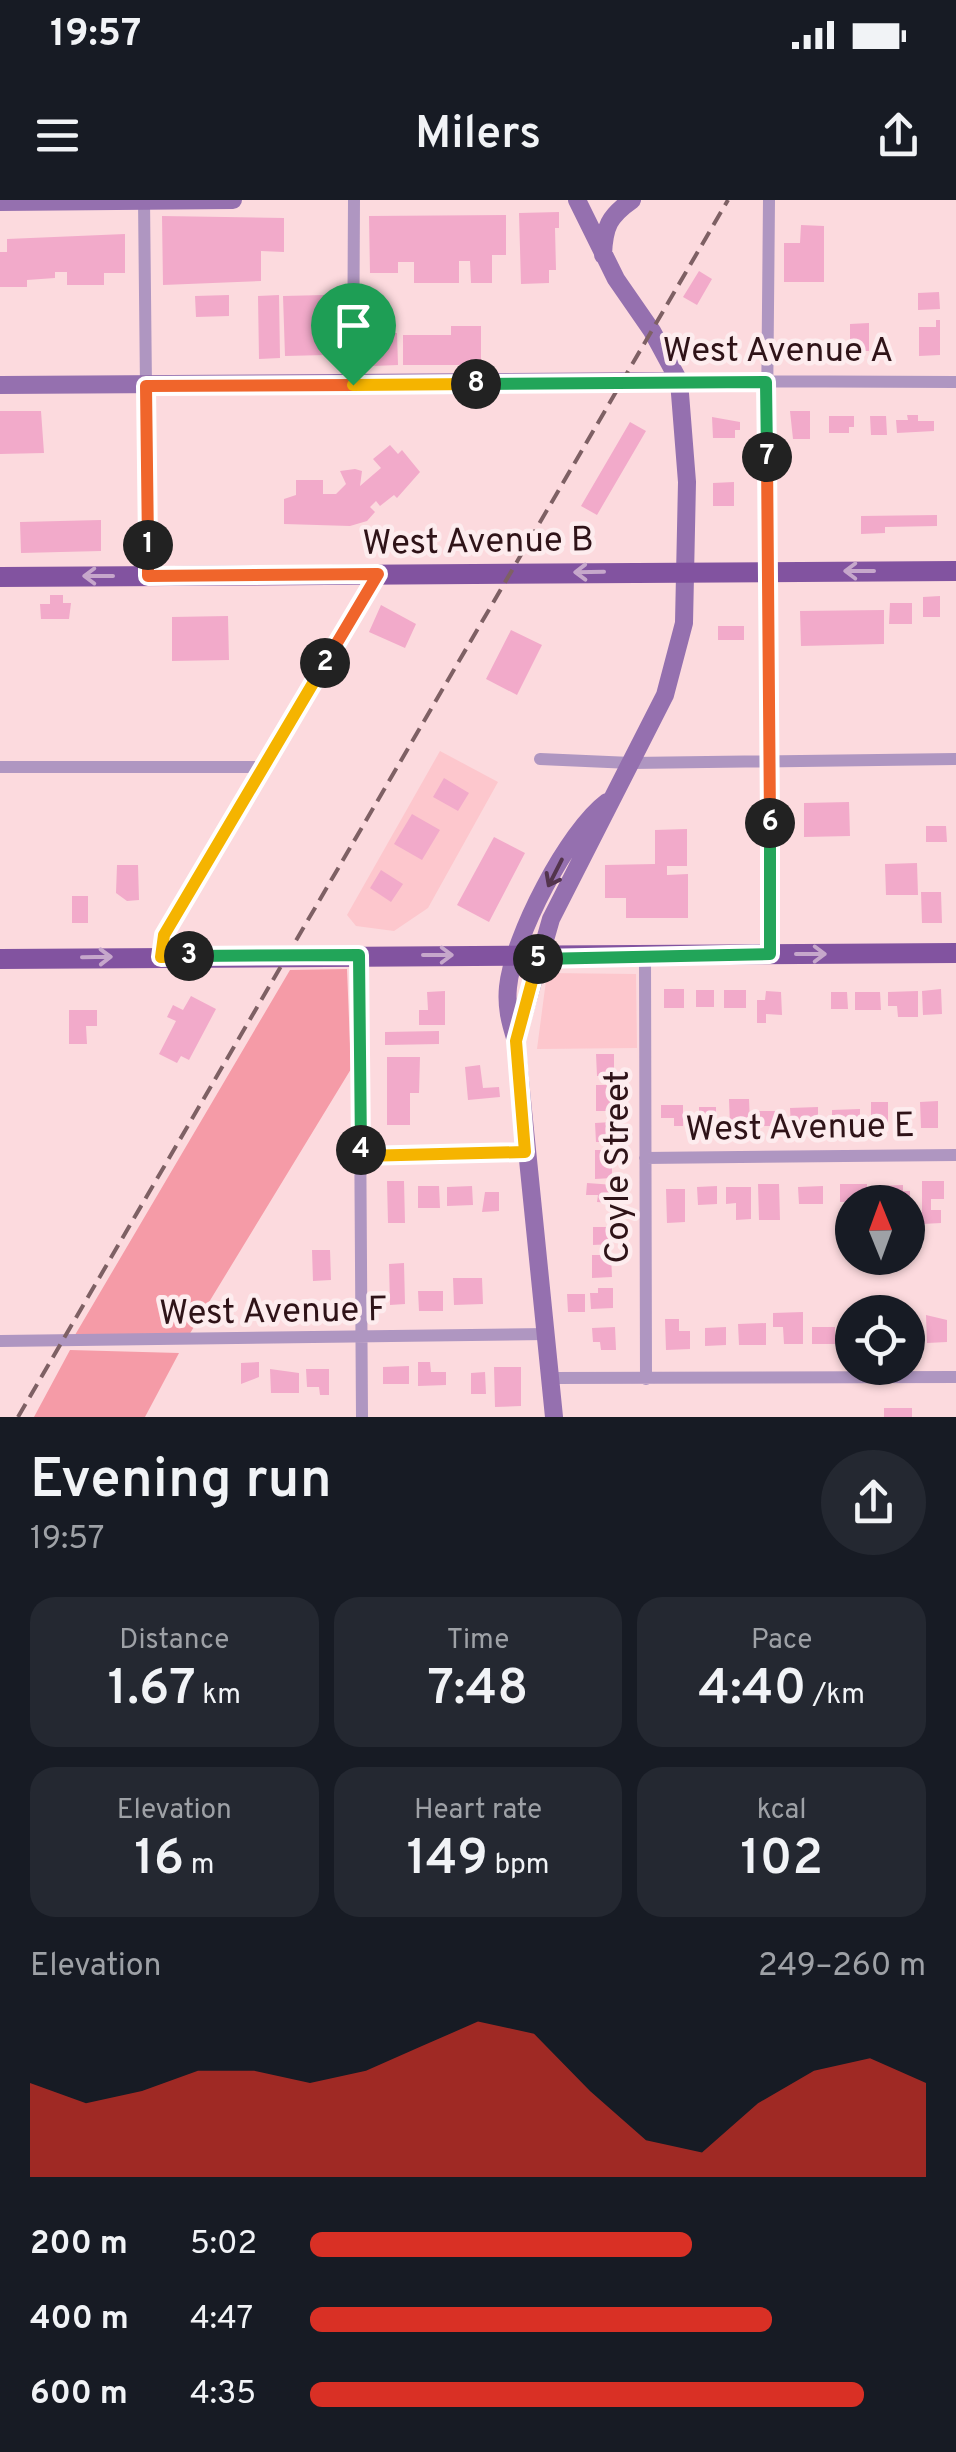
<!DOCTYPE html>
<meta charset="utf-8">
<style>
:root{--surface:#171b24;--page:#242831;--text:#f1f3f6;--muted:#9ea1a6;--accent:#d93025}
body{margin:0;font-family:Overpass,sans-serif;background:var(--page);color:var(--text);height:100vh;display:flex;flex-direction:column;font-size:38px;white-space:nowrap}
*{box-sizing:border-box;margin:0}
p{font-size:32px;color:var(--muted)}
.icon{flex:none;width:55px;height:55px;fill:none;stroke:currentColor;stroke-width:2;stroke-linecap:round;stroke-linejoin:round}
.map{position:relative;height:1217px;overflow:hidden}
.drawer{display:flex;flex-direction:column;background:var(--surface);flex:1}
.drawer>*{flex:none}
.needle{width:65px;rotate:359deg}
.buttons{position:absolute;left:835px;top:985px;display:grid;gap:20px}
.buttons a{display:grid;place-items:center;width:90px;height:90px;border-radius:50%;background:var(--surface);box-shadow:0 2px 8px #0004;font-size:50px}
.pin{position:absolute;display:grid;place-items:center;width:85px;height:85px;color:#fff;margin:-102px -42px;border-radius:50% 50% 50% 0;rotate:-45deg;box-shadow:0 0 10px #0007}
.pin .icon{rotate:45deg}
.km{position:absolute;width:50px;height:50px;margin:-25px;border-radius:50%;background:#222;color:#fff;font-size:28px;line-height:50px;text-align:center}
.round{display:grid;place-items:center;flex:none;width:105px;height:105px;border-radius:52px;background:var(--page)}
.headline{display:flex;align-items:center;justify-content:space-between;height:170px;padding:0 30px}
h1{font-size:55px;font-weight:600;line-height:75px}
.figures{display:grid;grid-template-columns:repeat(3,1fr);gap:15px;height:170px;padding:10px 30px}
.figures div{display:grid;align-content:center;border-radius:25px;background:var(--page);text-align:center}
.figures b{font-size:50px;font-weight:600}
.figures small{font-size:28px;font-weight:400}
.figures p{font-size:28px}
.chart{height:280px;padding:20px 30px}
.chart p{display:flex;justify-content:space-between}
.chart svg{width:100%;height:180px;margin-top:10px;fill:var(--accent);opacity:.7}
ul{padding:0 30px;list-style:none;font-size:32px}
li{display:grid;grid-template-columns:160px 120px 1fr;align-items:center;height:75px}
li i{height:25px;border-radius:12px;background:var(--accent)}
.status{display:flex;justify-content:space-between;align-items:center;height:70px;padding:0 50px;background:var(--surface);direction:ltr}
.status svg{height:28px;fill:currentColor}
header{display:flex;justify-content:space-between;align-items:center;height:130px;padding:0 30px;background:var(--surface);font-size:45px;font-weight:600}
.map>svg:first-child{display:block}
</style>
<div class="status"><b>19:57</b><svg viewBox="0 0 49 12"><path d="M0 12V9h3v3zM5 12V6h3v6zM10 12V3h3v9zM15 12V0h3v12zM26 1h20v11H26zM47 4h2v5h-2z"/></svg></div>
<header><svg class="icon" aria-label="menu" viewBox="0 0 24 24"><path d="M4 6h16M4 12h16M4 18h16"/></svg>Milers<svg class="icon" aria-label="share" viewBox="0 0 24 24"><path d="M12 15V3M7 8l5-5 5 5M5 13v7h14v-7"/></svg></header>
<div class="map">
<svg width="956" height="1217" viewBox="0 0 956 1217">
<rect width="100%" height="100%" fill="#fcdade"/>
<!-- built -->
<path fill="#fdc7cd" d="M440,551l58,31 -70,126 -34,23 -38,-5 -9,-11z
M547,773l89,1 1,74 -100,1z"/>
<!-- green -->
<path fill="#f59ba7" d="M347,769l4,100 -162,266h-114l215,-365z
M70,1150l109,3 -34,64h-111z"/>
<!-- building -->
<path fill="#f2aaca" d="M559,12v16h-4l1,42h-7v13l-28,1 -2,-71z
M506,15v40h-14v28h-21l-1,-22h-11v22h-45v-21h-16v11h-28l-1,-57z
M162,16l122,2v34l-23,-1v30l-98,4z
M801,25l23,1v56h-40v-39h16z
M125,34v39h-21v12h-37v-13h-12v6l-28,2v7h-27v-35h7v-13z
M699,71l13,8 -15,26 -14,-8z
M939,92l1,17 -22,1v-17z
M229,95v21l-33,1 -1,-21z
M279,95l1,63 -21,1 -1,-63z
M324,95l2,60 -41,1 -2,-60z
M936,120h4v35l-21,1v-29h17z
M869,123v28h-19v-27z
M451,126h30v39h-78v-30h48z
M372,133h25l1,32 -26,1z
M0,211h41l3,42 -44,1z
M790,211h20v28h-17z
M907,215h11v6h16v10l-37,2 -1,-13h12z
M829,216h25v11h-5v6h-20z
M870,216h16l1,19h-16z
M712,217l28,5v8h-5v8h-22z
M630,222l16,9 -49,84 -16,-9z
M390,245l8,9 4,-4 18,22 -23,26 -3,-3 -14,11 -4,-5 -6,6 5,5 -8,9 -17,5 -66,-2v-25l12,-4v-15h27v14h13l10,-10 -6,-13 15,-2 7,2 -2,15 21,-18 -8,-9z
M734,282v24h-21v-23z
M937,315v11l-52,1v6l-24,1v-18z
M101,320v31l-80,2 -1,-31z
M50,395h13v8h8l-2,16h-28l-1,-15h10z
M940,396v21h-17v-20z
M890,403h22v21h-23z
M381,405l35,19 -11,24 -36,-16z
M884,410v34l-83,2 -1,-35z
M228,416l1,44 -57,1v-44z
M718,426h26v14h-26z
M511,430l31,15 -25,50 -31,-16z
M444,578l25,15 -11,18 -25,-14z
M849,602l1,34 -46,1v-34z
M412,614l28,16 -18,30 -28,-16z
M926,626h20l1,16h-21z
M687,629v37h-20v9l21,-1v44h-62v-20h-21v-33l50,-1v-34z
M494,637l31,16 -36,69 -32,-17z
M917,663l1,32h-32l-1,-31z
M117,665h21l1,35 -12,1 -11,-8z
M381,670l22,14 -12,18 -21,-14z
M921,692h20l1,31h-20z
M72,696h16v27h-16z
M664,789h20v19h-20z
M941,789l1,25 -19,1 -1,-24z
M696,790h18v17h-18z
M724,790h22v18h-22z
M445,791v34h-26v-15h9l-1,-18z
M766,791l15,1 1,23 -16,-1v9h-9v-23h8z
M918,791v26h-20l-1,-11h-9v-14z
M831,792h16l1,17h-17z
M855,792h25l1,18h-26z
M191,796l25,13 -27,51 -8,-4 -4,7 -18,-9 17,-33 -9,-4 6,-12 10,5z
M69,810h28v16h-11l1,18h-18z
M439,831v13l-54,1v-13z
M596,854h18v22h-17z
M387,857h33l-1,36h-9v32h-23z
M480,865l3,23 16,-1 1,10 -32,3 -3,-33z
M596,885h17l1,26h-18z
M729,899h20l1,26 -20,1z
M938,901v27h-17l-1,-26z
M871,902h17v23h-17z
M661,905h22v21h-9v-8h-13z
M699,907h17v19h-17z
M818,907v18h-27l-1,-17z
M860,909v17h-28v-16z
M757,911h23v15h-22z
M612,922v20h-16l-1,-19z
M595,950h17v28l-17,1z
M387,981h17l1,42h-17z
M922,981h22v18h-13v11h10v13l-19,1z
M587,983l27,2 -1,18 -16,-1 1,-7h-12z
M758,984h21l1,36h-21z
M840,984h27v18h-27z
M903,985v6h7v11h-33l-1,-16z
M418,986h21l1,22h-22z
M472,986l1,19 -26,1v-19z
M717,986v18l-19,1 -1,-18z
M823,986v18h-24l-1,-17z
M726,987h25v32l-15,1v-17l-10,1z
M666,989h19v33l-18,1z
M485,992h14v19l-17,1z
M593,1027h20v17l-20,1z
M312,1050h18l1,30 -18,1z
M592,1055h19l1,22 -20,1z
M404,1063l1,41 -15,1 -1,-41z
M453,1078h29l1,26 -29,1z
M598,1088h15v20l-22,1 -1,-16h8z
M418,1091h25v20h-24z
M567,1094h18v18h-17z
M803,1112v32h-19l-1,-17h-10v-14z
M926,1115l21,5v22l-20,1z
M665,1119h14v12h11v18l-24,1z
M766,1123v22h-27l-1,-21z
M615,1127l1,23h-15l-1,-8h-7l-1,-14z
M726,1127v18l-21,1v-18z
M812,1127h23v17h-23z
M259,1162v15l-18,7v-21z
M418,1162h12l1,10h15v13l-28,1z
M409,1166v18h-26v-17z
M494,1167h27v39l-26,1z
M270,1169l29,4v20h-28z
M306,1169h23v26h-9l-1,-8h-12z
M485,1172l1,22h-15v-21z
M884,1208h28v9h-28z"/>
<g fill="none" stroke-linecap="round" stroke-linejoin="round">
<!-- street -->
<path stroke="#af96c1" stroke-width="12" d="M144,0l4,376
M769,0l-4,429 5,325
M679,181l277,1
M353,185l1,-185
M540,559l91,4 325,-4
M0,567h264
M359,755l3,462
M645,756l1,423
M161,757l11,-38 206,-345
M361,955l164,-3
M645,958l311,-3
M0,1141l547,-7
M551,1178l405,-1"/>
<!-- secondary -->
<path stroke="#9570af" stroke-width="18" d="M0,2l233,-2
M603,55c1,-28 6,-39 29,-55
M0,185l679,-4
M516,841l35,-122 114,-224 19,-72 3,-141 -8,-101 -27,-50 -36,-52 -39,-79
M554,1217l-38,-376c-6,-19 -10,-34 -8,-54 5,-50 60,-156 99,-185"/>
<!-- primary -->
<path stroke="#8253a0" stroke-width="20" d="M0,377l956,-6
M0,759l956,-6"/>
<!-- rail -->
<path stroke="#7e6064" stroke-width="4" stroke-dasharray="15 8" stroke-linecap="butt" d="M18,1217l710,-1217"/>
</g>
<!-- one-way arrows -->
<defs><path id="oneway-shaft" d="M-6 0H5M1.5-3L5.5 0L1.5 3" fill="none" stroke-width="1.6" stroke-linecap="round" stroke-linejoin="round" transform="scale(2.5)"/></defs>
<g stroke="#c6a7cb">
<use href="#oneway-shaft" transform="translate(859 371) rotate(-180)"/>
<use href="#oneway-shaft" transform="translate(589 372) rotate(179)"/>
<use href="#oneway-shaft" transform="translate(98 376) rotate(180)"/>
<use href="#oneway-shaft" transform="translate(811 754)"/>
<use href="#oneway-shaft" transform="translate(438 755)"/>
<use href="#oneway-shaft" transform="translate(97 757) rotate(-1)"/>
</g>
<use stroke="#53344d" href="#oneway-shaft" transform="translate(555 673) rotate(117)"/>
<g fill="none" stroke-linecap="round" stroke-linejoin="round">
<defs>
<path id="split-1" d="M148,345l-2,-159 207,-1"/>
<path id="split-2" d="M148,345v31l230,-2 -53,89"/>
<path id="split-3" d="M189,756l-28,1 3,-22 161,-272"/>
<path id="split-4" d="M189,756l170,-1 2,195"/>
<path id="split-5" d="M361,950v6l164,-4 -9,-111 22,-82"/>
<path id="split-6" d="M538,759l232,-5v-131"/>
<path id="split-7" d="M767,257l3,366"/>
<path id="split-8" d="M476,184l290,-2 1,75"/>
<path id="split-9" d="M353,185l123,-1"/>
</defs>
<!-- split-1 casing -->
<use href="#split-1" stroke="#fff" stroke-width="20"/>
<!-- split-2 casing -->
<use href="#split-2" stroke="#fff" stroke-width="20"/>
<!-- split-3 casing -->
<use href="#split-3" stroke="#fff" stroke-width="20"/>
<!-- split-4 casing -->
<use href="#split-4" stroke="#fff" stroke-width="20"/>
<!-- split-5 casing -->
<use href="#split-5" stroke="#fff" stroke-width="20"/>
<!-- split-6 casing -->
<use href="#split-6" stroke="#fff" stroke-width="20"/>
<!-- split-7 casing -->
<use href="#split-7" stroke="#fff" stroke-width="20"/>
<!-- split-8 casing -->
<use href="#split-8" stroke="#fff" stroke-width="20"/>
<!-- split-9 casing -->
<use href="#split-9" stroke="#fff" stroke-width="20"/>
<!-- split-1 -->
<use href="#split-1" stroke="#f0652b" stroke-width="12"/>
<!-- split-2 -->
<use href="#split-2" stroke="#f0652b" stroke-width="12"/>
<!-- split-3 -->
<use href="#split-3" stroke="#f5b400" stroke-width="12"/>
<!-- split-4 -->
<use href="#split-4" stroke="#22a559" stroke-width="12"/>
<!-- split-5 -->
<use href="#split-5" stroke="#f5b400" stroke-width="12"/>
<!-- split-6 -->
<use href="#split-6" stroke="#22a559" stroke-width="12"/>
<!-- split-7 -->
<use href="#split-7" stroke="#f0652b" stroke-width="12"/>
<!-- split-8 -->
<use href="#split-8" stroke="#22a559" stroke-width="12"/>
<!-- split-9 -->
<use href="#split-9" stroke="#f5b400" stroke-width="12"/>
</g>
<g text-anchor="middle" stroke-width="9" stroke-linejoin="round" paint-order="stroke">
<!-- street labels -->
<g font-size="35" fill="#2f1318" stroke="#fdecee">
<text x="778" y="161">West Avenue A</text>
<text transform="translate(478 340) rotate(-1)" y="12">West Avenue B</text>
<text transform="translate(800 926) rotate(-1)" y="12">West Avenue E</text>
<text transform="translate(616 967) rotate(-90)" y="12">Coyle Street</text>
<text transform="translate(273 1110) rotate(-1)" y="12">West Avenue F</text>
</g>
</g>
</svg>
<div class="buttons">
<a><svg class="needle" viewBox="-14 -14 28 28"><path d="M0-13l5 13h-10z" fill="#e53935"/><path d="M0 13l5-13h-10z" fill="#9ea1a6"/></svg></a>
<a><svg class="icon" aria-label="locate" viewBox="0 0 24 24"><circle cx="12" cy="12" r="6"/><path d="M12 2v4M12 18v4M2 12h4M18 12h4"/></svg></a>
</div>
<div class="pin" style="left:353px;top:185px;background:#1e9e55"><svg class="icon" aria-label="arrive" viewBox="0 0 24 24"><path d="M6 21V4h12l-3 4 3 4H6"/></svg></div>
<b class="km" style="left:148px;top:345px">1</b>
<b class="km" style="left:325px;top:463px">2</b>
<b class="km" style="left:189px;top:756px">3</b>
<b class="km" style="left:361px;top:950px">4</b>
<b class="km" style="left:538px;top:759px">5</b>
<b class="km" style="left:770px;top:623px">6</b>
<b class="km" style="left:767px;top:257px">7</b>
<b class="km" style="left:476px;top:184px">8</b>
</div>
<section class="drawer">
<div class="headline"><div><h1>Evening run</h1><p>19:57</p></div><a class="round"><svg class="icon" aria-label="share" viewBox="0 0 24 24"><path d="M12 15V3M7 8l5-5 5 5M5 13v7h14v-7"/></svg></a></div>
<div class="figures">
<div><p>Distance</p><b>1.67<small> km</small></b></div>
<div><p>Time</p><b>7:48</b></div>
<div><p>Pace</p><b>4:40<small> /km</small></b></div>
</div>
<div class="figures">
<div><p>Elevation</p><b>16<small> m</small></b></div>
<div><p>Heart rate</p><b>149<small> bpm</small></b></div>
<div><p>kcal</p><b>102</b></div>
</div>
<div class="chart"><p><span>Elevation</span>249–260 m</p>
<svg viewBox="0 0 160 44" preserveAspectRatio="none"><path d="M0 44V21L10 26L20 23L30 18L40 18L50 21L60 18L70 12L80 6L90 9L100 23L110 35L120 38L130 26L140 18L150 15L160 21V44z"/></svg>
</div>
<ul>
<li><b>200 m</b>5:02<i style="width:62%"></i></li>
<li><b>400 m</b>4:47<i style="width:75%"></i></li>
<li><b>600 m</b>4:35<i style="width:90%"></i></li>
</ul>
</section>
